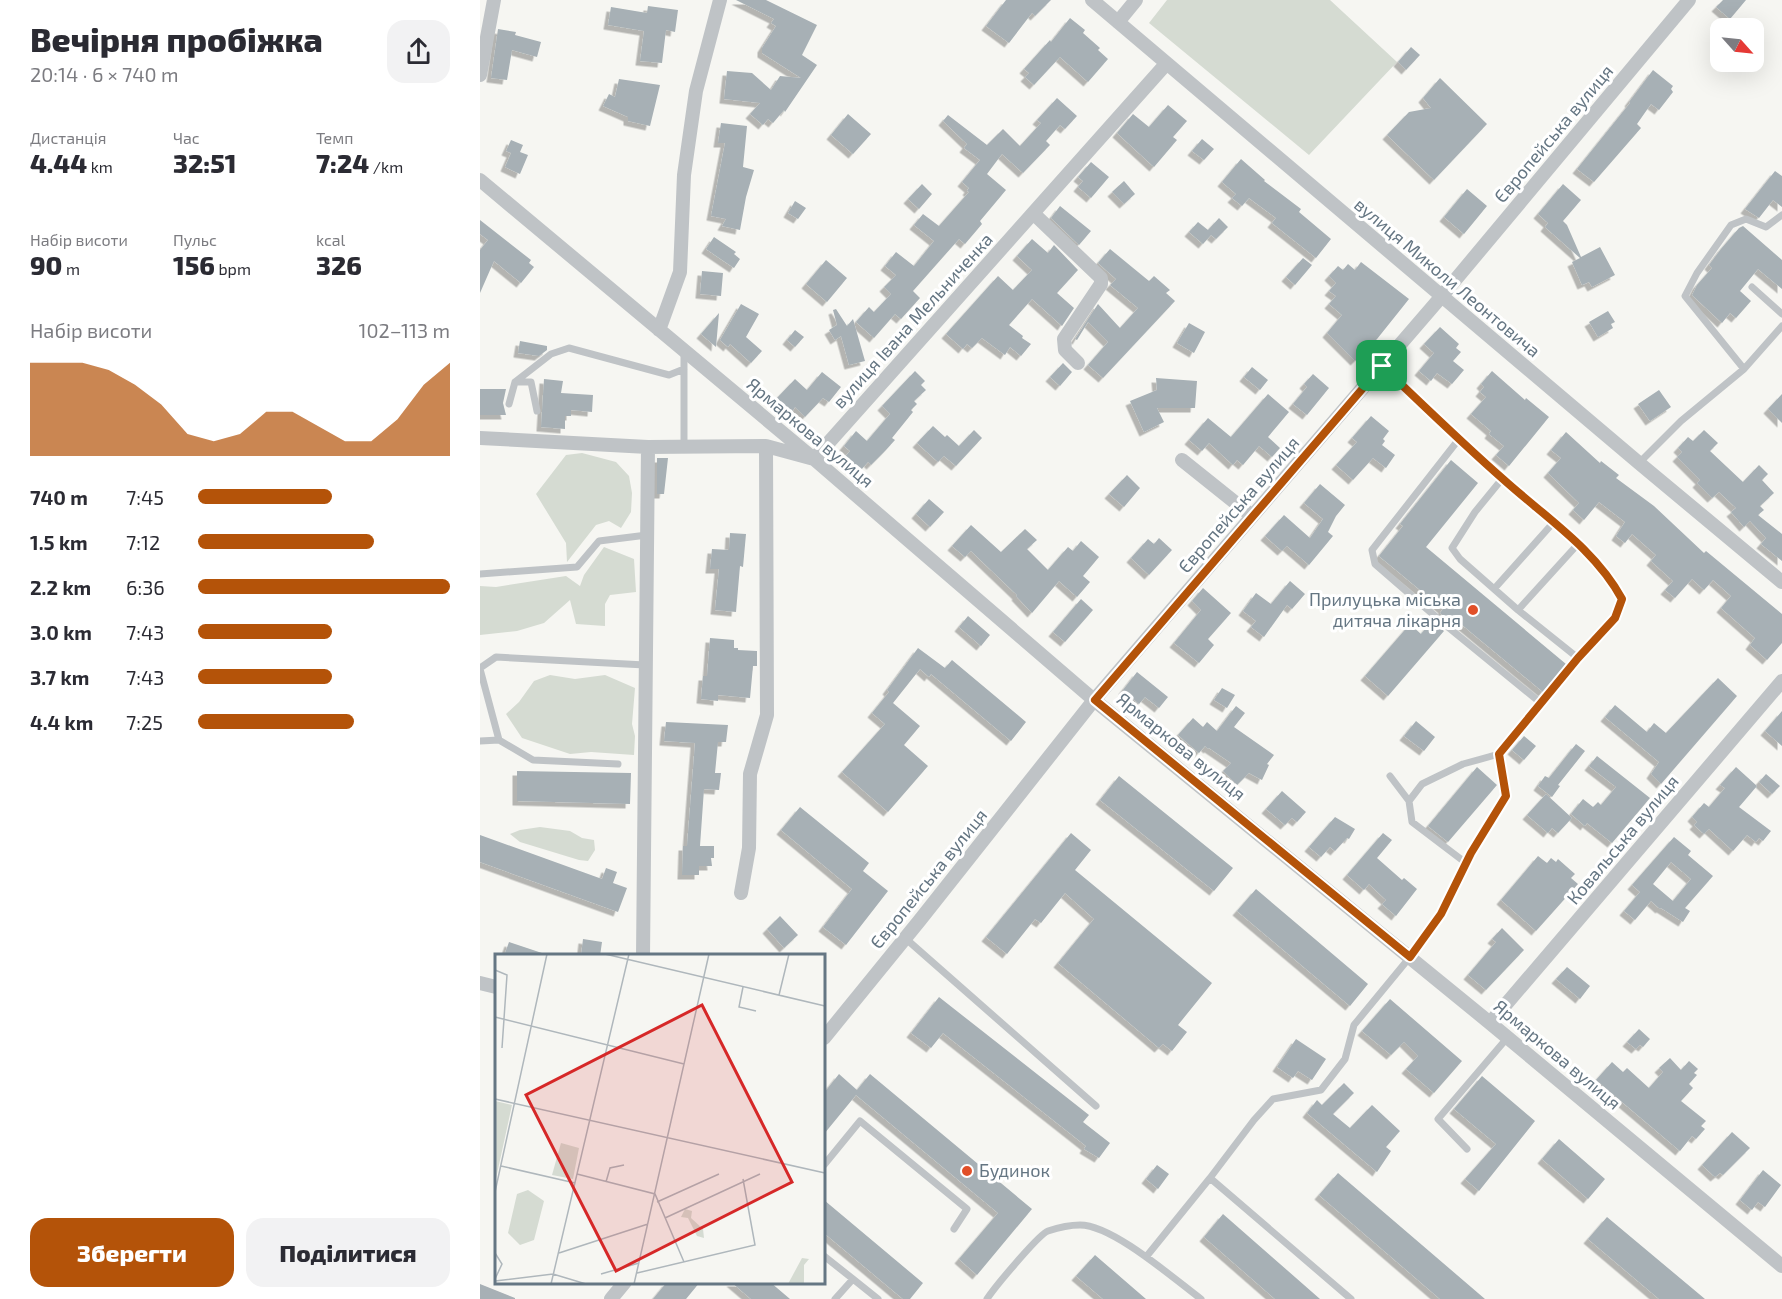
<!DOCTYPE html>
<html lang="uk">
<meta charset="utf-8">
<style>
:root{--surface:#fff;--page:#f2f2f3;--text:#2b2b33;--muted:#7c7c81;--accent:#b45309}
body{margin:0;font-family:"Exo 2",sans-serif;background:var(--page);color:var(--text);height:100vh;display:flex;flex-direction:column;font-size:22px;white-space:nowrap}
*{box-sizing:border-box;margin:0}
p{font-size:20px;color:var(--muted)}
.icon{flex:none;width:33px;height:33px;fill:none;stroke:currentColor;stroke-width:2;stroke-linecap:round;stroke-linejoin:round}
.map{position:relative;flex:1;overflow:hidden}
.side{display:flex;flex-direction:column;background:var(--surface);width:480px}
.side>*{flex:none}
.needle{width:39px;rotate:117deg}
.fabs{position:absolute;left:1230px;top:18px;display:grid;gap:12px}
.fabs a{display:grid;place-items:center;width:54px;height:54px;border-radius:12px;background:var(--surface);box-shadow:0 6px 24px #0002;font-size:30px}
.pin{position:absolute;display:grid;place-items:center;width:51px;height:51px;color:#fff;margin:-26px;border-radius:12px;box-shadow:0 3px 9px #0006}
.round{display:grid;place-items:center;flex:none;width:63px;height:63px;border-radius:18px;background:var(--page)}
.headline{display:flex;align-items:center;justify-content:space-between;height:102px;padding:0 30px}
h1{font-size:33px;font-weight:800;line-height:45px}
.figures{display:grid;grid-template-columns:repeat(3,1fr);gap:9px;height:102px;padding:6px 30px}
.figures div{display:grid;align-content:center}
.figures b{font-size:26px;font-weight:800}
.figures small{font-size:16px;font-weight:400}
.figures p{font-size:16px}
.chart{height:168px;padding:12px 30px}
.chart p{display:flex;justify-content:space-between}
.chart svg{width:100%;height:108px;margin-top:6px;fill:var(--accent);opacity:.7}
.primary-button{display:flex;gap:12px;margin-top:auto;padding:12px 30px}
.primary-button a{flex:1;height:69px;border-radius:18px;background:var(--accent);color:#fff;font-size:24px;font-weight:800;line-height:69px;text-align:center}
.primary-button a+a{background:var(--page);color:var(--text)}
ul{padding:0 30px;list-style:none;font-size:20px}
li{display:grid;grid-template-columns:96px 72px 1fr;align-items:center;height:45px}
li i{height:15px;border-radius:8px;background:var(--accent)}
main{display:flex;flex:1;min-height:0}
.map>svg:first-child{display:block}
</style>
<main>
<section class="side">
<div class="headline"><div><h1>Вечірня пробіжка</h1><p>20:14 · 6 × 740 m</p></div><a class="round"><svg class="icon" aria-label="share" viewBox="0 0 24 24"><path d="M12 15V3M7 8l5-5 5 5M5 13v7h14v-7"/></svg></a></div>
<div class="figures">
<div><p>Дистанція</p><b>4.44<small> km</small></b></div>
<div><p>Час</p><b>32:51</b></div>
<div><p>Темп</p><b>7:24<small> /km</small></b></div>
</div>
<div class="figures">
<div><p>Набір висоти</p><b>90<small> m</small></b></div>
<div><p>Пульс</p><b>156<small> bpm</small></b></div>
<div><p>kcal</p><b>326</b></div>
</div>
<div class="chart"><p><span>Набір висоти</span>102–113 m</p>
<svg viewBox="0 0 160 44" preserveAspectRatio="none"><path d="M0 44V6L10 6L20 6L30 9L40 15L50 23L60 35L70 38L80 35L90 26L100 26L110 32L120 38L130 38L140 29L150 15L160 6V44z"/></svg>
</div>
<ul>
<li><b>740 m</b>7:45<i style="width:53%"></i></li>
<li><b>1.5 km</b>7:12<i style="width:70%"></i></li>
<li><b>2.2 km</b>6:36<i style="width:100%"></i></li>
<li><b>3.0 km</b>7:43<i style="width:53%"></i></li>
<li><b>3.7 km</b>7:43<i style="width:53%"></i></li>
<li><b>4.4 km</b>7:25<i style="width:62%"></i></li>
</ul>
<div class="primary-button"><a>Зберегти</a><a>Поділитися</a></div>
</section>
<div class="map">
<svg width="1302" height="1299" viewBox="0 0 1302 1299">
<defs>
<filter id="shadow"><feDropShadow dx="-4.5" dy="4.5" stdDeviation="0" flood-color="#0004"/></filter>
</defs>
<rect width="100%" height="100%" fill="#f6f6f2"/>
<!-- green -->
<path fill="#d5dbd2" d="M687,0h163l67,62 -88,93 -160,-132z
M102,453l34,9 13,14 3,17 -1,19 -10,16 -12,-7 -13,4 -29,37 -1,-19 -30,-49 30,-39z
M124,547l30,12 2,33 -26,3 -5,9v22l-29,-2 -6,-24 -26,23 -27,8 -37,4v-49l16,1 70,-11 14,10 4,-11z
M70,675l25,4 30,-4 30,13 -3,36 3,12 -1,19 -43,-3 -21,2 -48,-16 -16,-24 13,-12 15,-21z
M60,827l30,4 12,7 12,2 1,10 -7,11 -9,-1 -59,-18 -10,-8 10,-4z"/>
<!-- building -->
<path fill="#a7b0b5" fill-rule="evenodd" filter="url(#shadow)" d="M256,0h30l51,25 -15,30 15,10 -32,47 -1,-2 -11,13 -5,-4 -5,6 -13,-11 10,-11 -36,-4 3,-28 25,2 19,17 9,-14 21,2 -39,-25v-5l14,-22 -5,-3 3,-4z
M526,0h45l-16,16 -3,-3 -23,30 -23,-17z
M1243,0h23l-16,19 -14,-12z
M168,6l30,4 -3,22 -9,-2 -4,33 -22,-2 4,-30 -36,-6 3,-18 36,6z
M590,18l15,12 -2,3 17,15 -2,2 10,9 -20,23 -28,-25 -26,28 -9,-8 4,-4 -5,-4 26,-29 1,2z
M18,29l18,3 -1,3 26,7 -4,15 -25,-7 -5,30 -16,-2z
M931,47l9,8 -14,15 -8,-8z
M1173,70l20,16 -2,3 2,3 -14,18 -8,-6 -14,20 4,4 -47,54 -17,-13 53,-66 -1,-1z
M960,78l47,46 -53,56 -47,-45 22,-23 22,-4 -8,-10z
M139,79l41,6 -10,41 -22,-5v-4l-25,-11 6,-12 6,3z
M577,98l20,18 -12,13 -5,-4 -14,16 4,4 -27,28 -21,-19 -15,20 19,16 -26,31 2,3 -17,20 -6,-5 -46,52 7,7 -19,21 -6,-5 -21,24 -18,-16 13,-15 5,5 17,-18 -7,-7 12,-12 -11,-9 11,-14 18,14 20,-25 -20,-16 9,-11 16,12 30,-34 -2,-1 2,-3 -7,-6 18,-22 -16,-12 3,-4 -24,-23 5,-6 39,30 16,-16 17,17 21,-23 -4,-3z
M688,105l19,16 -14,16 4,3 -23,27 -37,-34 16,-19 16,13z
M368,114l23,20 -18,20 -22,-19z
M241,123l26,3 -4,41 11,3 -8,27 -6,33 -18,-4 4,-7 -15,-3 14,-73h-7z
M722,139l12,10 -10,11 -12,-9z
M31,140l12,5 -3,7 8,3 -8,19 -15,-7 6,-14 -5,-2z
M761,159l24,21 -1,1 37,28 -2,3 32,27 -15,19 -44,-35 4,-5 -27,-20 -7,8 -10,-8 4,-4 -14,-12z
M611,162l18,15 -18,21 -13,-11 5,-6 -5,-4z
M1295,171l7,5v31l-9,-7 -14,18 -14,-9z
M644,181l11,13 -11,10 -12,-12z
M442,184l10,10 -13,15 -11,-10z
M1083,184l18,16 -18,21 4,4 14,32 19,-10 15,28 -23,12 -3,-5 -7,3 -10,-23 8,-4 -35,-31 3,-4 -10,-9z
M987,189l20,17 -23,28 -20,-17z
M315,201l11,7 -8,11 -10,-6z
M580,206l31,25 -12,14 -28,-27z
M739,218l9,9 -12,12 -5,-4 -8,9 -14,-12 9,-10 10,8z
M0,220l51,40 -2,3 5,4 -13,16 -27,-22 -14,32v-43l8,-10 -8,-6z
M1263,226l39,34v29l-24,-20 -18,22 11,10 -15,17 -6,-5 -8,10 -30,-28 5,-10 15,-17 -3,-3 12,-16 18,-21z
M234,237l22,15 -2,2 6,5 -6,9 -28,-19z
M552,239l16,14 6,-8 24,25 -21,23 17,15 -12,18 -30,-27 -23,26 14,11 -1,2 9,6 -10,12 -11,-9 -5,8 -23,-17 -10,10 -5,-4 -4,5 -17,-15 52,-58 15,14 19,-20 -15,-14z
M630,249l39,32 5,-5 16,14 -4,3 9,8 -72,77 -15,-13 20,-23 -20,-20 -11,18 -2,-1 23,-35 22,24 18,-20 -28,-23 6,-6 -18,-16z
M823,258l9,7 -17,20 -9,-8z
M346,260l21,18 -20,24 -21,-18z
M881,262l48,37 -32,40 -22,22 -28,-28 15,-18 -13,-11 7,-8 -7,-5 7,-8 -7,-7 9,-10 5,4 5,-6 7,6z
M222,271l21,2 -2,23 -21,-2z
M261,304l18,10 -13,23 16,14 -11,12 -21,-19 -2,3 -8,-7z
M356,309l11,17 6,-7 12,42 -16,4 -8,-29 -6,4 -6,-10 8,-5 -4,-15z
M1128,311l7,11 -4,2 2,4 -15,9 -9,-15z
M239,313l-3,34 -15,-13z
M709,323l16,9 -11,21 -17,-10z
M960,327l19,17 -3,4 5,4 -8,9 11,9 -12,14 -15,-11 -6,8 -12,-10 15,-18 -10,-9z
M315,330l9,7 -9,10 -8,-7z
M40,341l27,5v4l-8,6 -21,-3z
M583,363l9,9 -12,14 -10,-9z
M772,367l16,13 -8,10 -16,-13z
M435,371l10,10 -4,4 5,5 -12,11 3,3 -6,6 2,2 -21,26 3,2 -10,11 -14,14 -3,-3 -8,9 -16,-13 6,-7 -6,-5 12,-15 11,10 23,-27 -8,-8z
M1012,371l33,29 1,-2 23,19 -40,49 -13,-11 8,-9 -15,-12 2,-3 -20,-17 15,-17 -6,-5 4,-5 -3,-3z
M342,372l19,15 -12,15 -6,-4 -18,19 -10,-10 -3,5 -15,-14 18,-19 12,11z
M833,374l16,14 -22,27 -14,-11 14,-17 -3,-3z
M676,378l41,3 -2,27h-38l7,14 -20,10 -14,-31 27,-11z
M64,379l19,2 -2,12 32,2 -1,17 -21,-2v6h-6v13l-24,-2z
M0,389h26l-3,14 3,12h-26z
M1179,390l12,17 -21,14 -12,-17z
M788,394l21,18 -21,25 12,11 -8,9 -13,-11 -16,19 -6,-5 -4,5 -24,-22 -7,8 -13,-11 19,-22 23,19z
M1302,394v29l-14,-14z
M891,416l18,15 -6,8 2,2 -3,4 13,10 -9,13 -13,-10 -20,22 -17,-15 21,-23 -5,-4z
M453,426l12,11 2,-2 12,11 15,-16 8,8 -26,28 -12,-10 -6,6 -21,-19z
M1224,430l14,13 -8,8 33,31 16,-17 9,9 -6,6 12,13 -14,13 4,4 -6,5 24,19v27l-21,-17 5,-6 -16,-17 -6,6 -13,-15 5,-4 -17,-16 -7,6 -15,-15 3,-3 -23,-23 5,-5 -4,-4 10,-11 5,4z
M1086,432l34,31 1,-2 18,14 -3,3 38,28 50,47 2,-2 76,63v29l-15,17 -17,-15 5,-7 -34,-30 10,-12 -18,-16 -9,10 -12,-11 -17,19 -10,-8 8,-9 -22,-20 5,-6 -24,-21 -7,9 -9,-7 9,-14 -26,-20 -15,18 -11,-10 6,-7 -31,-30 13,-15 -10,-8z
M177,458h11l-4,36h-7z
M971,460l27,23 -52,64 140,117 -23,28 -88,-73 -4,4 -4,-4 -7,-6 3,-4 -64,-53 24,-30 -3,-2z
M647,475l13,13 -16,19 -15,-13z
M840,484l25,21 -9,11 -8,16 5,4 -24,29 -22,-19 -5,5 -17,-15 19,-21 26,23 13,-19 -19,-16z
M449,499l15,13 -14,15 -14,-13z
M491,525l30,27 24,-23 12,11 -10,9 21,21 20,-23 5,4 8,-10 18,16 -16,19 7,6 -13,15 -18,-16 -27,32 -16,-17 1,-1 -46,-44 -6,6 -13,-11z
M250,533l16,1 -3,33 -3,-1 -4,46 -21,-2 4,-41h-9l2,-20 17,1z
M679,538l13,12 -23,25 -18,-17 17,-19 6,5z
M810,581l15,13 -13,15 -5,-4 -23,32 -13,-10 5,-6 -13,-10 13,-18 15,11z
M723,588l28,25 -23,26 6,6 -15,18 -25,-20 27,-33 -9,-9z
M601,599l12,11 -28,32 -12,-10z
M488,616l22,19 -9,11 -22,-19z
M952,621l12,10 -56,65 -23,-20 45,-52 11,10z
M230,638l24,2v8h4v2l19,1v15h-4l-3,32 -32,-3v6l-17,-2 2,-23h4z
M438,648l27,20 7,-8 74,62 -15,19 -80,-67 -2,3 -9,-8 -27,34 27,23 -16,19 24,21 -40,46 -46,-40 43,-48 -13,-11 17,-21 -2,-2z
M657,672l31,25 -9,11 -14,-11 -6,7 -16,-14z
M1238,678l19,18 -76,88 -10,-10 8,-12 -54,-45 10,-12 32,27 7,-9 12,10z
M742,688l13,7 -8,13 -13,-8z
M756,706l9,7 -11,14 40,28 -7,9 2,1 -7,15 -13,-7 -12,12 -14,-14 8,-8 -22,-15 -1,1 -3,-3 -6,7 -21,-18 15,-17 10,9 4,-5 10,9z
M1302,711v35l-17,-15z
M936,721l19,16 -11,14 -20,-15z
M186,722l62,3 -2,17h-8l-3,31h6l-2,17 -15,-1 -4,57h14v12h-3l1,8h-13v9h-17l1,-29h4l8,-103 -31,-2z
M1044,736l12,10 -12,14 -12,-10z
M1096,744l9,7 -27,34 2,1 -8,11 -14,-11 7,-10 4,2z
M1117,756l53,42 -38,45 -25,-20 -2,3 -14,-12 12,-15 10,8 5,-5 3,3 15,-18 -27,-21z
M997,767l20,18 -49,57 -20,-16z
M1256,767l21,19 -18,21 32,24 -8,10 -4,-3 -3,4 -9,-7 -14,16 -24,-22 -5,5 -10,-9 3,-3 -5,-5 12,-14 5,4 16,-19 -5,-3z
M37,771l114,2 -1,31 -113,-3z
M1286,774l14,12 -8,8 -13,-12z
M639,776l114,92 -19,23 -114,-91z
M802,791l24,21 -9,10 -5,-4 -7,7 -19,-16z
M1066,794l26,24 -14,15 -6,-5 -4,5 -21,-18z
M320,807l69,56 -6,8 25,20 -42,54 -23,-18 29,-38 -71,-59z
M855,817l20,12 -6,10 -2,-1 -12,13 -5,-4 -9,10 -12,-10z
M591,833l20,17 -16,20 137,113 -34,42 9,7 -15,19 -9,-7 -4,4 -101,-85 36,-44 -29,-26 -24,30 -6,-4 -28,35 -21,-17z
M903,833l9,7 -15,18 25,22 2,-2 13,11 -21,27 -14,-12 4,-4 -17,-16 -5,6 -17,-15z
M0,835l122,44 4,-11 11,4 -4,11 14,5 -9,24 -138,-50z
M1194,837l17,14 -3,4 25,21 -28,32 5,3 -7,11 -22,-14 -1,1 -9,-8 -16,19 -11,-9 16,-19 -8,-7zM1191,862l20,17 -18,22 -20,-17z
M1058,856l9,7 4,-5 5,4 2,-3 17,15 -4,4 7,6 -42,47 -35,-31z
M776,889l112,95 -18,22 -113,-95z
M300,916l18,19 -14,13 -17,-19z
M1022,928l22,22 -38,40 -18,-15 28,-33 -4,-3z
M103,939l19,3 -2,14h-19z
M29,942l33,11v3h-38z
M1087,967l23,19 -10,13 -24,-20z
M459,997l150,118 -6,7 27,21 -11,15 -15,-9 2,-3 -143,-113 -12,15 -20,-15z
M910,999l72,62 -28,32 -28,-24 12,-13 -14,-14 -13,13 -29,-24z
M1159,1029l11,10 -7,8 -3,-2 -4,4 -9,-7z
M816,1039l30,20 -14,21 -14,-9 -5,7 -16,-11z
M1190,1058l11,12 8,-9 9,8 -4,4 3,2 -8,9 4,4 -12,13 25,20 -5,5 4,3 -9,10 -4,-3 -12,15 -84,-71 16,-18 11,10 4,-4 22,20 14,-16 -4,-4z
M359,1074l18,16 13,-16 162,135 -55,66 -18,-16 39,-46 -142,-118 -32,39v-41z
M1002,1076l53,45 -56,70 -14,-12 31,-35 -42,-35z
M864,1083l10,10 -21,21 17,14 22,-23 28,26 -14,16 5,4 -14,21 -70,-59 10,-13 5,5z
M1252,1132l18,16 -27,27 -3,-2 -5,4 -13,-12z
M1079,1139l46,40 -17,20 -46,-40z
M677,1165l12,9 -11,15 -12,-10z
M1283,1170l18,15 -16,22 -7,-5 -6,8 -12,-10z
M858,1173l147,126h-45l-121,-104z
M344,1200l99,83 -13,16h-7l-79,-66z
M743,1214l97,85h-45l-71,-62z
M1127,1217l98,82h-46l-71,-60z
M615,1255l51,44h-43l-27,-23z
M187,1282h33l-14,17h-33z
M251,1282h39l20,17h-39z
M0,1284l35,14v1h-35z"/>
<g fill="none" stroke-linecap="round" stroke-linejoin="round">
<!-- service -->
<path stroke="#bfc3c6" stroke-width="7" d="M1272,287l30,27
M204,353v93
M902,366l120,113
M1264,369l-59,-73 12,-23 34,-48 15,-6 20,8 16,-12
M35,382h16l6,29
M29,404l6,-22 36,-28 18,-6 100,27 15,-6
M979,439l-87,111 3,14 68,59 99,81
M1159,463l42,-42 63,-52 38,-43
M0,574l97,-7 22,-26 48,-6
M1014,589l59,-66
M1038,610l60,-66
M0,668l16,-11 149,8
M0,669l19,71
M0,741l19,-1 34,20 85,4
M910,776l19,25
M986,863l-54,-41 -3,-21 13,-17 41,-20 36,-10
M425,938l191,168
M987,1149l-29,-30 70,-82
M344,1165l36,-44 107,88 -13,20
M730,1178l44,-58 19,-21 48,-9 24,-31 9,-34 56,-68 31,-43 30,-61 35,-57 -7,-42 79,-96 -60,-48 -58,-51 -8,-11 23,-36 27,-33c43,37 93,70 120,120l-7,19 -37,40
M344,1256l29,23
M666,1257l64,-79 141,121
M355,1299l18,-20 25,20
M507,1299c7,-11 52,-65 61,-68 9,-3 23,-6 32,-6 33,0 94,54 121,74"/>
<!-- minor -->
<path stroke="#bfc3c6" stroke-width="14" d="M612,0l547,463 143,119
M638,22l18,-22
M0,75l14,-75
M0,180l334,279 280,241 396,323 292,243
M553,213l68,65v6l-37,55 1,11 13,13
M179,330l21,-58 4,-97 12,-84 24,-91
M0,438l168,9 118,-1 48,13 352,-395
M702,460l70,56
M261,893l8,-45 1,-74 17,-59 -1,-269
M163,956l5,-509
M0,983l16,4
M1010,1023l292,-342
M344,1038l96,-118 174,-220 347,-403 248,-297
M131,1299l14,-17"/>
</g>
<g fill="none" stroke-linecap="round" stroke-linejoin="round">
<defs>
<path id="route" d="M902,366c40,38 80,77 121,113 42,38 92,70 119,120l-7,19 -37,40 -79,96 7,42 -35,57 -30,61 -31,43 -315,-257z"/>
</defs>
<!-- route casing -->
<use href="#route" stroke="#fff" stroke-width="12"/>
<!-- route -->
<use href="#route" stroke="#b45309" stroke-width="8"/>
</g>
<!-- markers -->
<g fill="#e14f28" stroke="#fff" stroke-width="2">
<circle cx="993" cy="610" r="6"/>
<circle cx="487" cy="1171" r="6"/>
</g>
<g text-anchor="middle" stroke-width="6" stroke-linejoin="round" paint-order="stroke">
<!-- street labels -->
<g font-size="18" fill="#657683" stroke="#fff">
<text transform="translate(1074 134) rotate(-50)" y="6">Європейська вулиця</text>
<text transform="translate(967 278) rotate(40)" y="6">вулиця Миколи Леонтовича</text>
<text transform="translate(433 321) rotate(-48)" y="6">вулиця Івана Мельниченка</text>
<text transform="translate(330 433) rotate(40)" y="6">Ярмаркова вулиця</text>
<text transform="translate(759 505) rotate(-49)" y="6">Європейська вулиця</text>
<text transform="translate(701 747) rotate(39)" y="6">Ярмаркова вулиця</text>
<text transform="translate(1143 840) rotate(-50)" y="6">Ковальська вулиця</text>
<text transform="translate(449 879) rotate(-51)" y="6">Європейська вулиця</text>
<text transform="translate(1077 1055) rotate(40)" y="6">Ярмаркова вулиця</text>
</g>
<!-- poi labels -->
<g font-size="18" fill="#657683" stroke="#fff" text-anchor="end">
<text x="981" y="606">Прилуцька міська<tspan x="981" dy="21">дитяча лікарня</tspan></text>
<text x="499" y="1177" text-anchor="start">Будинок</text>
</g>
</g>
<!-- overview -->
<g transform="translate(15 954)">
<rect width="330" height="330" fill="#f6f6f2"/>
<path d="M0,147l17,4 -17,78zM66,189l18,5 -6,31 -21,-4zM33,236l16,11 -10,39 -14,5 -12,-12 9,-39zM190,255l7,2 -1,7 12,11 1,9 -7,-2 -9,-18 -7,-1zM307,304l7,1 -5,6v19h-16z" fill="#d5dbd2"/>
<path fill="none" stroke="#afb7bc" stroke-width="1.5" d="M110,0l220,52M0,16l12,5 -5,73M248,33l-4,20 17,4M284,41l10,-41M0,63l189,47M0,145l330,74M6,212l74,17M82,220l78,20 29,68M111,228l4,-14 14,-3M0,238l52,-238M162,248l62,-28M170,264l95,-44M0,299l7,11 -7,15M64,299l89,-29M142,319l118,-28 -12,-66M106,320l38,-11M0,327l58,-7 33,10M56,330l78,-330M139,330l75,-330"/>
<path fill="#d62828" fill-opacity="0.15" stroke="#d62828" stroke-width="3" d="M207,51l90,177 -176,89 -90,-176z"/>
<rect width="330" height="330" fill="none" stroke="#657683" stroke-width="3"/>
</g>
</svg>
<div class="fabs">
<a><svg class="needle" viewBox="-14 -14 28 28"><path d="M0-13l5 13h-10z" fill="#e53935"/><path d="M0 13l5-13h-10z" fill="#7c7c81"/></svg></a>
</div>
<div class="pin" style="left:902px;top:366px;background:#1e9e55"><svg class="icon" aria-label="arrive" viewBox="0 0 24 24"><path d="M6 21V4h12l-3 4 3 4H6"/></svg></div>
</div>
</main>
